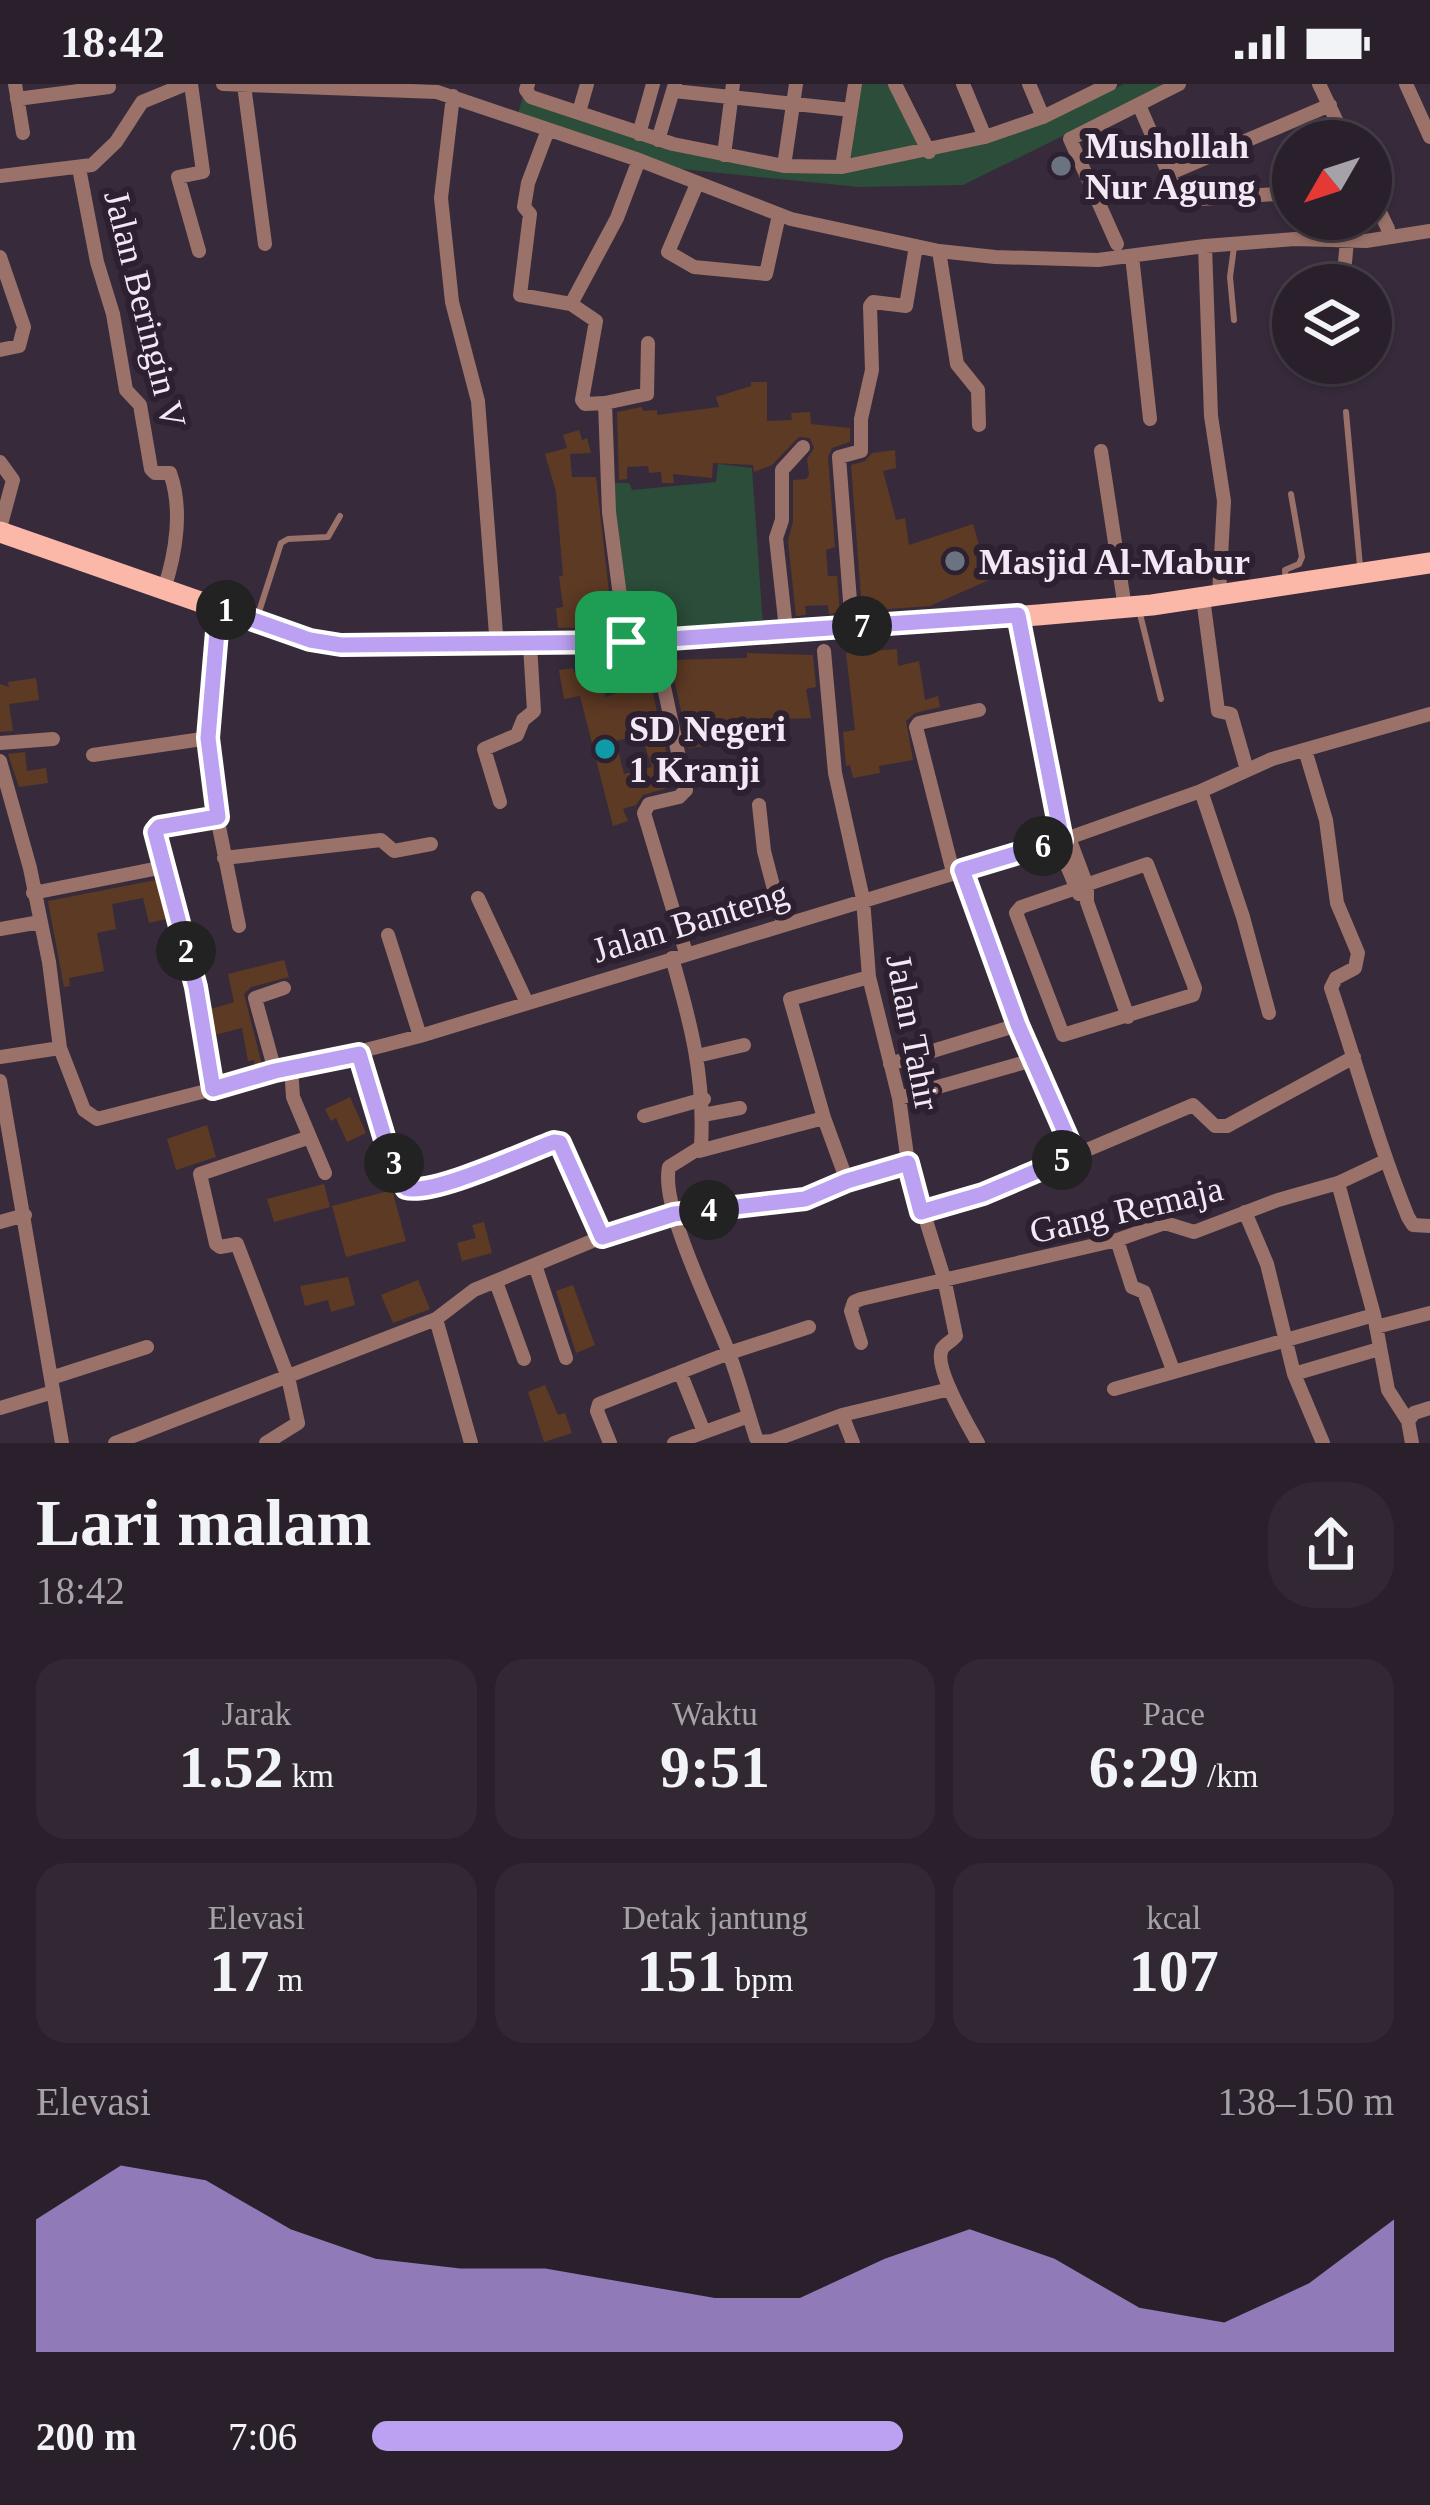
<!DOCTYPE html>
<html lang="id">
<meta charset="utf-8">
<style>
:root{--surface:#29202c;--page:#312834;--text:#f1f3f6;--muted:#a5a3a9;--line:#453e48;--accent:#bca0f2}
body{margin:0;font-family:Georgia,serif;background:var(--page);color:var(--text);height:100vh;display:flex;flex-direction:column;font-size:45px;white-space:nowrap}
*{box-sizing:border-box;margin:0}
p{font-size:39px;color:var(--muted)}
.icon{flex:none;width:66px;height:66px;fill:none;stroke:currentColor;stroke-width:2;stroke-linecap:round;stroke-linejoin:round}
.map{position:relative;height:1359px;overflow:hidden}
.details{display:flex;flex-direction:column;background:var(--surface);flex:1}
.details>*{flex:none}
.needle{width:78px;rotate:231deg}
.fabs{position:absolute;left:1272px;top:36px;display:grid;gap:24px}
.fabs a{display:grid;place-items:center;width:120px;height:120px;border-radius:50%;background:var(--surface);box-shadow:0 3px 9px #0004,0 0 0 3px var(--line);font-size:60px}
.pin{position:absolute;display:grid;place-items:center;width:102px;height:102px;color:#fff;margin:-51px;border-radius:24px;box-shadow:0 6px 18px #0006}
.km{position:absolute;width:60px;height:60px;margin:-30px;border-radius:50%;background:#222;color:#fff;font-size:33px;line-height:60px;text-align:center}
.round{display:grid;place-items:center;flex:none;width:126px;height:126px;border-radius:48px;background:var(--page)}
.overview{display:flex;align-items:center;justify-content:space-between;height:204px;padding:0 36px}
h1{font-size:66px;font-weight:800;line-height:90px}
.metrics{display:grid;grid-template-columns:repeat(3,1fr);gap:18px;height:204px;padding:12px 36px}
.metrics div{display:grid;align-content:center;border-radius:30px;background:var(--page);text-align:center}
.metrics b{font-size:60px;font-weight:800}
.metrics small{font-size:33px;font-weight:400}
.metrics p{font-size:33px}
.chart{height:336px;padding:24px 36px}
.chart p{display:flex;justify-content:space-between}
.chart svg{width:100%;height:216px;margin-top:12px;fill:var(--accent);opacity:.7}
ul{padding:0 36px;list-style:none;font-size:39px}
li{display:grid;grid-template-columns:192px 144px 1fr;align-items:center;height:90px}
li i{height:30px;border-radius:15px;background:var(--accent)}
.status{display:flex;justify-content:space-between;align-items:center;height:84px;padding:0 60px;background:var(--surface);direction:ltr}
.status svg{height:33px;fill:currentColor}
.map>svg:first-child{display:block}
</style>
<div class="status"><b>18:42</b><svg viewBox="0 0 49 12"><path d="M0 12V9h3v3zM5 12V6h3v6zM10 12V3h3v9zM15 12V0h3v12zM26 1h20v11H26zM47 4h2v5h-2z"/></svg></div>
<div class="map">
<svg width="1430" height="1359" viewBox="0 0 1430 1359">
<rect width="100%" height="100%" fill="#372b3b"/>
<!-- green -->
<path fill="#2b4d39" d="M858,0h36l31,65 -79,16z
M1124,0h44l-205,101 -104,2 -188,-19 -154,-52 6,-19 116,41 204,33 202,-50z
M718,380l34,4 11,158 -134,11 -18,-154h18l3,7 84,-8z"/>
<!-- building -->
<path fill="#5d3a24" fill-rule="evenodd" d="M751,298h16v39l25,-1 -1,-7 19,-1 1,12 39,4v14l-18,6 -4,9 7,90 -9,3 2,26h9l3,37 -11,1 -1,-9 -23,1 1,9 -10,1 -8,-75 5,-20v-41l13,-1 3,-4 -2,-16 7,-11 -4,-10 -11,-1 -27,28 -18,7 -1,-7 -40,-2 -1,15 -39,-4 1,9h-12l-1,-11 -12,1 -1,-7 -21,1v12l-8,1 -2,-68 24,-5 3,4 13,-1v5l62,-8 -3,-10 35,-11z
M579,346l3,10 5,-2 4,15 -21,1 2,23h24l17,150 -55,1 -2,-20 7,-1 -4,-31h4l-7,-84 -11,-38 22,-6 -4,-13z
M895,366l1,18 -13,3 13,49 9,-2 4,27 64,-21 16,56 -59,26 -68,5 -11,-146 14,-4 7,-8z
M897,565l1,17 21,-5 6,39 13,-4 2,11 -25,6 -9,8 7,39 -34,6 1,7 -27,5 -3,-13 -4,1 -3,-34 12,-2 -9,-77z
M747,569l66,2 3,32 -10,2 5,29 -78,3 -9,3 1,20 -36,4 -19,-88 77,-2z
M598,583l8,30 22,-8 -3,-10 23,-7 26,114 -31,9 -7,10 -13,4 5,12 -15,5 -33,-130 -16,3 -5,-29 14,-2 1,5zM641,651l11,32 -28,7 -8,-33z
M36,594l3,22 -30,4 4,27 -13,1v-48l9,3 -1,-5z
M25,668l2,19 19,-3 2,15 -29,4 -11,-33z
M156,796l10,39 -17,4 -6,-25 -31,6 4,25 -19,4 7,38 -35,7 1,8 -6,1 -16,-86z
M284,876l5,17 -38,10 -7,7 18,71 -7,2 -1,-7 -6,1 -6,-33 -27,7 -4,-26 23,-7 -6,-28z
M350,1013l16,36 -19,9 -11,-24 -5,3 -6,-12z
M207,1041l9,32 -40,13 -9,-31z
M324,1100l6,23 -56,15 -7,-23z
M392,1106l14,51 -60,16 -14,-51z
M484,1138l8,31 -30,8 -5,-18 19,-5 -4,-13z
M348,1193l7,28 -24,7 -3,-12 -23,6 -5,-20z
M418,1196l12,29 -37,14 -12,-28z
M573,1201l22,60 -19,8 -20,-62z
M545,1301l13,30 7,-2 7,20 -28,9 -16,-50z"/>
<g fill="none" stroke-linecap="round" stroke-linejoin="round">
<!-- lane -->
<path stroke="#9b7269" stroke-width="6" d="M1234,236l-4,-43 4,-30
M1346,328l14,154
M1286,498l-1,-12 14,-6 3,-7 -11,-63
M1139,526l22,89
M257,534l24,-75 7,-4 40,-2 12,-21"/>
<!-- street -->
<path stroke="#9b7269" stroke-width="14" d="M15,0l8,49
M191,0l12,88 -25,5 21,74
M223,0l214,8 202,68 152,59 148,32 56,6 103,3 107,-14 90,-7 71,2 64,-10
M528,0l-2,6 5,7 142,47 111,22 58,1 143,-30 58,-20 67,-33
M895,0l34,68
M963,0l22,53
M1029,0l14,33
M1319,0l27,57
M1406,0l24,53
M244,1l21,159
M674,7l177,19
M453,12l-12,102 11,104 26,99 19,246
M17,15l92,-12
M1139,21l39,90 6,5 109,-7
M579,28l8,-28
M548,46l-20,53 -4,24 6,7 -10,81 51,9 25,17 -14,79 3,4 20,-1 4,109 17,130
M639,50l14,-50
M658,56l17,-56
M724,71l9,-71
M784,82l12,-82
M842,83l13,-83
M79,84l18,94 16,52 13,76 14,15 11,64 4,4h15c13,36 6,80 -6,116
M1168,90l162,-69
M0,92l92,-11 24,-23 26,-40 44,-18
M697,100l-29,68 26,15 72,7 13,-59
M1371,109l17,36
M1117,160l-47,-105 109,-55
M1205,162l6,170 13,85 -5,94
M939,167l18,113 21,26 1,35
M1132,172l18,163
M0,173l24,70 -5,19 -19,4
M1343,201l4,-45
M571,220l46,-86 22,-58
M1339,279v5
M605,319l42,-9 1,-51
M1101,367l24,157
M0,378l13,18 -13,48
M1203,514l15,113 13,3 16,56
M219,524l-10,130 8,79 22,109
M1019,531l43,225
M852,543l-13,-170 22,-6v-32l11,-49 -2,-64 3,-4 33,4 10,-60
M786,545l-10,-91 6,-18v-50l21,-23
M654,556l32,150 -7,7 -30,7 -5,9 42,140
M824,567l11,122 28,126 6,78 30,121 9,65 36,115 12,58c-4,5 -11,8 -14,13 -9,17 27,78 36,94
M0,659l53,-4
M1305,666l21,70 11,83 21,50 -3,15 -19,10 -5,10c26,77 46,153 77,229l5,8 17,1
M93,671l116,-17
M0,677l30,107 19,94 11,86
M1201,707l42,126 26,96
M500,718l-16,-53 33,-14 6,-15 11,-9 -4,-66
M759,721l5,46 19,73
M1069,754l18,48v16l41,115
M1057,758l22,52
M224,774l157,-18 13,11 37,-7
M1147,780l48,124 -2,7 -130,40 -47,-122 5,-6z
M962,786l56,155 57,130
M953,788l-37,-145 3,-4 60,-13
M33,809l131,-26
M478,814l49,105
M0,845l40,-7
M388,851l32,101
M672,874c19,66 33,119 29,189l-32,20c-9,41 45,146 61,189 10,27 17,55 26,82l4,4 12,-1 70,-26 108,-26
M359,970l30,99 17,35c30,9 116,-34 148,-46l6,1 42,94
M697,972l47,-11
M0,973l60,-9 24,62 13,9 323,-83 637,-194 144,-51 71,-32 158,-45
M890,980l128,-39
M291,983l2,30 32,76
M275,987l-20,-73 29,-10
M0,997l62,362
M213,1005l-17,-102 -41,-156 4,-4 58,-10
M899,1014l134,-38
M703,1031l37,-7
M644,1032l60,-17
M699,1067l125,-33
M847,1097l-23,-63 -34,-119 79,-22
M1338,1099l36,132 14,75 20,31
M921,1128l62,-18 210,-89 22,21h12l127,-69
M1245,1128l22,52 27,110 29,69
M0,1138l25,-7
M1117,1156l15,47 12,5 29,78
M535,1181l31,93
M496,1198l28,77
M436,1235l35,124
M1376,1243l54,-14
M861,1259l-10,-32 3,-9 7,-3 256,-59 48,-17 29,9 84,-32 60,-17 47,-22
M680,1288l24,60
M1294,1290l85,-25
M51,1294l96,-31
M1114,1305l260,-74
M0,1324l53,-16
M842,1331l11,28
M115,1359l321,-124 38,-29 128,-53 72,-23 113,-11 121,-40
M266,1359l32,-20 -10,-46 -51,-133 -17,3 -4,-3 -16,-70 110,-37
M610,1359l-13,-32 2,-7 130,-51 80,-26
M674,1359l75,-27
M1412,1359l-4,-22 6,-8 16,-5"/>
<!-- primary -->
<path stroke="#fbb8a9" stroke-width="21" d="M0,448l309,108 32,5 285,-3 412,-27 114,-10 278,-42"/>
</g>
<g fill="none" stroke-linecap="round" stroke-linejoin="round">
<defs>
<path id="route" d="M219,524l91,32 31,5 285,-3 392,-27 44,225 -100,30 56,155 57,130 -92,39 -62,18 -13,-49 -61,18 -42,18 -131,15 -72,23 -42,-94 -6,-1c-30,11 -122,54 -148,46l-17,-35 -30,-99 -84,17 -62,18 -17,-102 -41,-155 4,-5 59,-10 -10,-79z"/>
</defs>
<!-- route casing -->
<use href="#route" stroke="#fff" stroke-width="24"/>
<!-- route -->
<use href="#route" stroke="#bca0f2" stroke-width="15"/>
</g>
<!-- markers -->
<g fill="#6b7280" stroke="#2d2131" stroke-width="4.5">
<circle cx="1061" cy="82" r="12"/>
<circle cx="955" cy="477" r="12"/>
</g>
<circle fill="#0f9aa8" stroke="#2d2131" stroke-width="4.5" cx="605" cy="665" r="12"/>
<g text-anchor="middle" stroke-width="12" stroke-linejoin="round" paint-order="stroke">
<!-- poi labels -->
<g font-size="36" font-weight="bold" fill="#f2e9f4" stroke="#2d2131" text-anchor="start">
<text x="1085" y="74">Mushollah<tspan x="1085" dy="41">Nur Agung</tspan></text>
<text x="979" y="490">Masjid Al-Mabur</text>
<text x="629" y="657">SD Negeri<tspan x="629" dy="41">1 Kranji</tspan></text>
</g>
<!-- street labels -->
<g font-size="36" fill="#f2e9f4" stroke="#2d2131">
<text transform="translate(146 225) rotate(76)" y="13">Jalan Beringin V</text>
<text transform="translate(690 837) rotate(-17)" y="13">Jalan Banteng</text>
<text transform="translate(914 948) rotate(79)" y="13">Jalan Tahir</text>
<text transform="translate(1126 1125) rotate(-13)" y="13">Gang Remaja</text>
</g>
</g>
</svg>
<div class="fabs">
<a><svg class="needle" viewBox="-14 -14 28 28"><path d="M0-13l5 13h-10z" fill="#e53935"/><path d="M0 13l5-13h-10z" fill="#a5a3a9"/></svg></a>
<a><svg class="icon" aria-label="layers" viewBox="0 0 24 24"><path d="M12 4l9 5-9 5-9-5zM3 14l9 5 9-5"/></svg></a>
</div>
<div class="pin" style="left:626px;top:558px;background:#1e9e55"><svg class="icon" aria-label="arrive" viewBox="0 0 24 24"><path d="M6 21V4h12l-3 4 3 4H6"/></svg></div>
<b class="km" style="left:226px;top:526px">1</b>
<b class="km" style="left:186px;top:867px">2</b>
<b class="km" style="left:394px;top:1079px">3</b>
<b class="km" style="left:709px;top:1126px">4</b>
<b class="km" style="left:1062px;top:1076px">5</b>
<b class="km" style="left:1043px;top:762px">6</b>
<b class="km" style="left:862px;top:542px">7</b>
</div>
<section class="details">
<div class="overview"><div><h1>Lari malam</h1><p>18:42</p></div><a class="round"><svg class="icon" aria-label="share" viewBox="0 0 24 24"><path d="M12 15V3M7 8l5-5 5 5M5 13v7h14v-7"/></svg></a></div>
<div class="metrics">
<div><p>Jarak</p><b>1.52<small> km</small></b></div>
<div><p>Waktu</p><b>9:51</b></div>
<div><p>Pace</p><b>6:29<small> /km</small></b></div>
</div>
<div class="metrics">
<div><p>Elevasi</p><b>17<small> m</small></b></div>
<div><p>Detak jantung</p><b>151<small> bpm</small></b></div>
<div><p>kcal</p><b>107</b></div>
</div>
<div class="chart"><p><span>Elevasi</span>138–150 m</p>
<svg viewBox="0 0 160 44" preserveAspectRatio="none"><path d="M0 44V17L10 6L20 9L30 19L40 25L50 27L60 27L70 30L80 33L90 33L100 25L110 19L120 25L130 35L140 38L150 30L160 17V44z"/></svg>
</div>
<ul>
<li><b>200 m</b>7:06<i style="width:52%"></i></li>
</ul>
</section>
